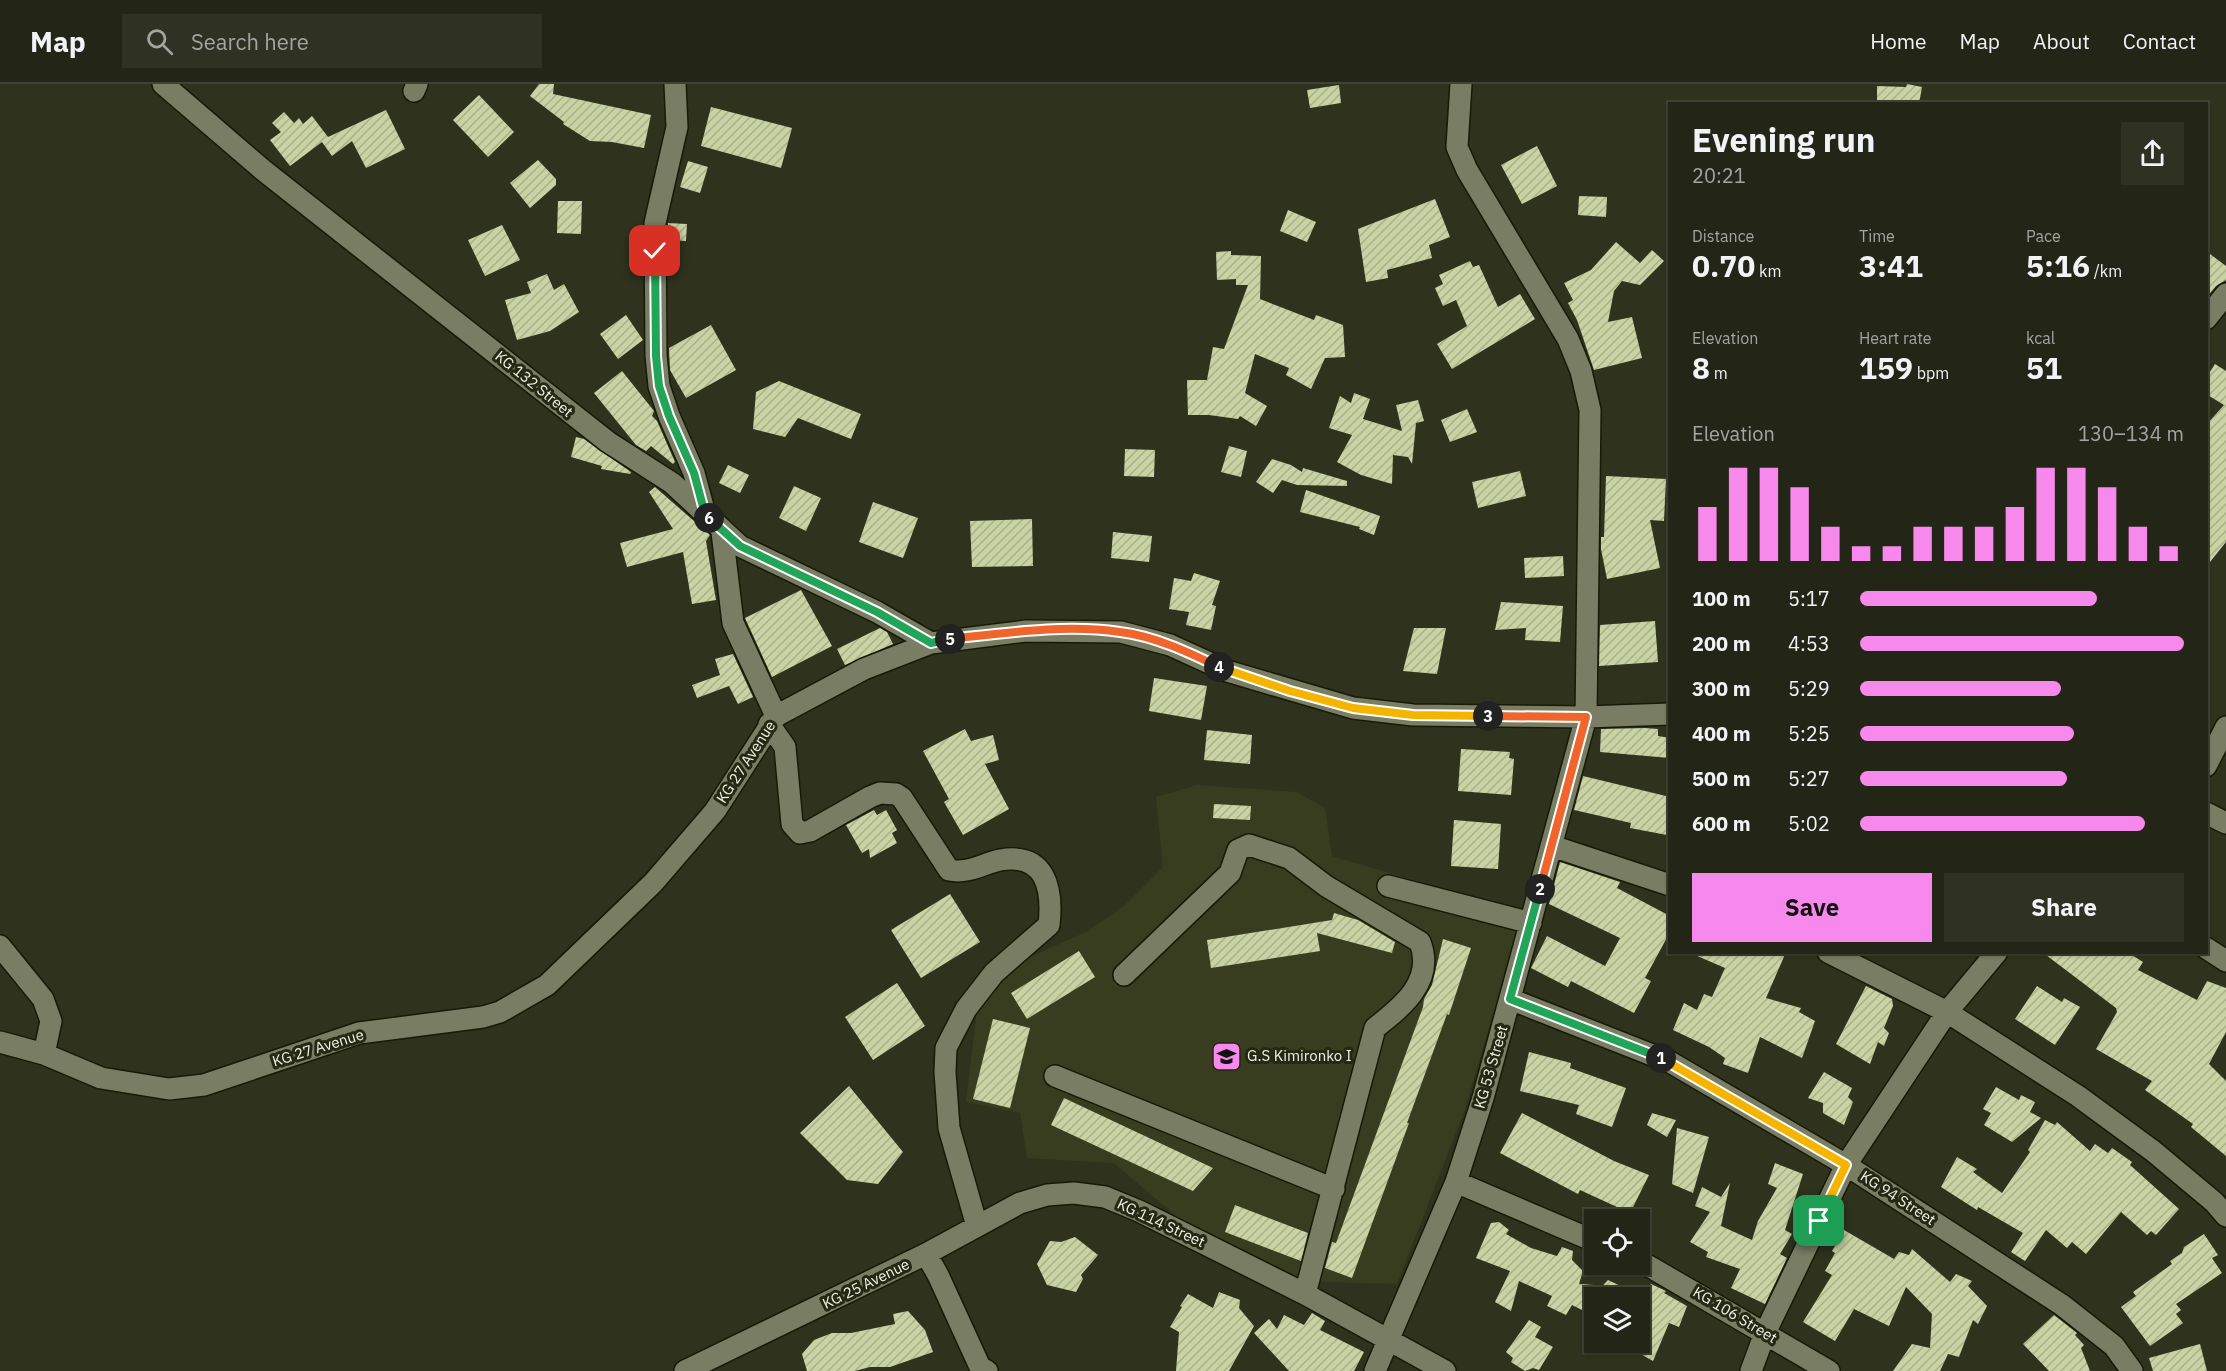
<!DOCTYPE html>
<meta charset="utf-8">
<style>
:root{--surface:#232616;--page:#2f3223;--text:#f1f3f6;--muted:#a3a5a1;--line:#404335;--accent:#f788ec}
body{margin:0;font-family:"IBM Plex Sans",sans-serif;background:var(--page);color:var(--text);height:100vh;display:flex;flex-direction:column;font-size:22px;white-space:nowrap}
*{box-sizing:border-box;margin:0}
p{font-size:20px;color:var(--muted)}
.icon{flex:none;width:33px;height:33px;fill:none;stroke:currentColor;stroke-width:2;stroke-linecap:round;stroke-linejoin:round}
.map{position:relative;flex:1;overflow:hidden}
.details{position:absolute;left:1668px;top:18px;width:540px;height:852px;display:flex;flex-direction:column;background:var(--surface);border-radius:0px;box-shadow:0 2px 4px #0004,0 0 0 2px var(--line)}
.details>*{flex:none}
.controls{position:absolute;left:1584px;top:1125px;display:grid;gap:12px}
.controls a{display:grid;place-items:center;width:66px;height:66px;border-radius:0px;background:var(--surface);box-shadow:0 2px 4px #0004,0 0 0 2px var(--line);font-size:30px}
.pin{position:absolute;display:grid;place-items:center;width:51px;height:51px;color:#fff;margin:-26px;border-radius:12px;box-shadow:0 3px 9px #0006}
.km{position:absolute;width:30px;height:30px;margin:-15px;border-radius:50%;background:#222;color:#fff;font-size:16px;line-height:30px;text-align:center}
.round{display:grid;place-items:center;flex:none;width:63px;height:63px;border-radius:0px;background:var(--page)}
.overview{display:flex;align-items:center;justify-content:space-between;height:102px;padding:0 24px}
h1{font-size:33px;font-weight:700;line-height:45px}
.metrics{display:grid;grid-template-columns:repeat(3,1fr);gap:9px;height:102px;padding:6px 24px}
.metrics div{display:grid;align-content:center}
.metrics b{font-size:30px;font-weight:700}
.metrics small{font-size:16px;font-weight:400}
.metrics p{font-size:16px}
.chart{height:168px;padding:12px 24px}
.chart p{display:flex;justify-content:space-between}
.chart svg{width:100%;height:108px;margin-top:6px;stroke:var(--accent);stroke-width:6}
.action{display:flex;gap:12px;margin-top:auto;padding:12px 24px}
.action a{flex:1;height:69px;border-radius:0px;background:var(--accent);color:#111;font-size:24px;font-weight:700;line-height:69px;text-align:center}
.action a+a{background:var(--page);color:var(--text)}
ul{padding:0 24px;list-style:none;font-size:20px}
li{display:grid;grid-template-columns:96px 72px 1fr;align-items:center;height:45px}
li i{height:15px;border-radius:8px;background:var(--accent)}
header{display:flex;align-items:center;gap:36px;box-sizing:border-box;height:84px;padding:0 30px;background:var(--surface);border-bottom:2px solid var(--line)}
header strong{font-size:28px}
nav{display:flex;gap:33px;margin-inline-start:auto;font-size:21px}
.search{width:420px;height:54px;background:var(--page);display:flex;align-items:center;gap:15px;box-sizing:border-box;padding:0 21px;border-radius:0px;color:var(--muted);font-size:22px}
.map>svg:first-child{display:block}
</style>
<header>
<strong>Map</strong>
<div class="search"><svg class="icon" aria-label="search" viewBox="0 0 24 24"><circle cx="10" cy="10" r="6"/><path d="M15 15l6 6"/></svg>Search here</div>
<nav><a>Home</a><a>Map</a><a>About</a><a>Contact</a></nav>
</header>
<div class="map">
<svg width="2226" height="1287" viewBox="0 0 2226 1287">
<defs>
<pattern id="building-hatch" width="6" height="6" patternUnits="userSpaceOnUse" patternTransform="scale(1.5)"><rect width="6" height="6" fill="#c8d2a3"/><path d="M-1 1l2-2M0 6l6-6M5 7l2-2" fill="none" stroke="#a8b08b"/></pattern>
</defs>
<rect width="100%" height="100%" fill="#2f331d"/>
<!-- built -->
<path fill="#383d20" d="M1197,701l99,7 29,16 7,48 191,57 -59,199 -67,172 -99,-3 -92,-39 -92,-79 -87,-5 -7,-45 -54,-11 11,-92 40,-47 71,-32 36,-25 39,-39 -7,-70z"/>
<!-- building -->
<path fill="url(#building-hatch)" d="M539,0h15l-1,10 98,21 -7,33 -32,-6 -22,-1 -27,-17 1,-2 -34,-26z
M1907,0l15,3 -3,17h-42v-18l29,1z
M1339,1l2,18 -31,5 -3,-18z
M479,11l35,37 -26,25 -35,-37z
M711,23l81,21 -11,40 -80,-22z
M386,26l19,39 -39,19 -14,-27 -20,15 -10,-14 -32,24 -20,-26 11,-8 -9,-9 12,-11 10,11 5,-5 4,6 9,-8 16,21z
M1537,62l20,40 -35,18 -21,-39z
M538,76l18,19v6l-26,23 -20,-25z
M688,77l20,6 -8,26 -20,-6z
M1579,112l28,1 -1,20 -28,-2z
M1435,115l15,38 -21,8 3,13 -45,12 1,8 -22,4 -8,-53z
M558,117h24l-1,33 -24,-1z
M1288,126l28,12 -9,20 -27,-11z
M668,139l19,1 -1,17 -18,-1z
M502,141l18,35 -35,16 -17,-36z
M1616,158l24,21 12,-13 12,11 -24,24 -18,-4 -8,10 -6,31 24,-5 10,41 -48,12 -17,-50 -9,-17 5,-3 -9,-17 27,-13z
M1231,167v4l30,1 -1,43 54,21 2,-5 27,10 2,32 -20,1 -14,31 -25,-14 3,-7 -34,-14 -10,39 22,13 -11,20 -16,-10 -2,3 -29,-4h-21l-1,-35h20l6,-33 11,2 24,-64h-12v-6l-19,1 -1,-28z
M2206,167l20,15v14l-10,6 -10,12z
M1470,177l3,6 6,-2 19,42 22,-13 15,25 -83,50 -15,-25 30,-18 -11,-26 -13,6 -8,-18 8,-4 -4,-9z
M547,190l7,16 10,-6 15,28 -29,19 -33,9 -12,-40 26,-7 -4,-11z
M626,231l17,25 -25,19 -18,-25z
M711,241l25,45 -50,28 -16,-28 -1,-22z
M2215,280l11,7v171l-20,25v-142l18,-20 -18,-11v-16z
M622,287l32,40 -2,5 5,5 18,41 -2,2 -22,-18 -5,5 -10,-6 -42,-52z
M779,297l82,33 -10,25 -53,-21 -13,19 -32,-8 3,-37z
M1354,309l16,6 -7,20 39,12 -6,-26 22,-5 6,21 -8,2 -4,41 -4,-7 -15,-2 -1,29 -31,-9 -24,-13 15,-27 -23,-7 11,-32 11,7z
M1467,325l10,23 -27,10 -9,-22z
M576,353l8,2 47,33 -1,2 -29,-5 1,-3 -31,-9z
M1229,362l18,5 -6,26 -20,-5z
M1125,365l30,1 -1,27 -30,-1z
M1272,375l19,6 11,7 1,-4 44,13v5l-50,-1 -15,-5 -9,13 -17,-11z
M728,381l21,10 -9,18 -21,-10z
M1520,387l6,25 -48,12 -6,-26z
M1606,392l60,3 -2,42 -14,-1 10,48 -53,11 -6,-30v-12h3z
M794,402l27,12 -15,33 -27,-13z
M655,403l55,48 -4,6 10,59 -24,4 -9,-52 -56,15 -7,-24 53,-14 -24,-37z
M1306,406l74,26 -6,19 -15,-6 1,-2 -60,-15z
M873,418l45,16 -15,40 -44,-16z
M1032,435l1,47 -61,1 -2,-46z
M1113,448l39,4 -3,26 -38,-4z
M1563,472l1,20 -39,2 -1,-20z
M1194,489l26,8 -8,24 4,1 -5,24 -25,-5 3,-13 -20,-3 5,-31 17,3z
M801,506l31,56 -60,31 -27,-59z
M1501,518l62,4 -3,36 -35,-2 1,-12 -31,2z
M1655,537l3,41 -59,4 1,-41z
M880,544l7,4 6,12 -48,21 -8,-16z
M1414,544h32l-9,46 -34,-3z
M733,570l20,43 -15,7 -9,-18 -32,12 -5,-13 28,-10 -5,-16z
M1154,594l53,8 -6,34 -52,-9z
M1645,644l13,1v7l12,2v20l-70,-6 1,-23z
M965,645l6,12 22,-6 6,25 -14,4 24,45 -46,26 -19,-33 5,-3 -26,-48z
M1207,646l45,5 -2,29 -46,-4z
M1461,665l49,3 -1,6 5,1 -3,36 -53,-4z
M1583,692l87,21 -3,38 -37,-7 1,-5 -57,-13z
M1214,720l37,2 -1,14 -37,-2z
M874,726l3,5 9,-5 11,20 -5,3 5,10 -27,15 -1,-9 -7,4 -16,-28z
M1454,736l47,4 -3,45 -47,-3z
M1560,778l60,20 -3,6 53,28v16l-25,46 6,3 -17,32 -63,-32 -3,6 -37,-19 16,-32 58,30 15,-28 -71,-34z
M950,810l30,48 -59,36 -30,-48z
M1334,829l24,7 37,22 -3,11 -75,-20 3,18 -109,17 -4,-28 125,-20z
M1443,855l28,9 -22,67 -2,-1 -40,109h2l-57,155 -27,-10 7,-26 4,1 87,-236 1,-8 8,-14z
M1079,867l16,26 -68,42 -16,-26z
M1688,868h98l-20,46 35,10 -2,4 16,9 -13,37 -42,-21 -12,36 -25,-9 2,-6 -16,-11 -36,-17 11,-27 13,7 7,-16 8,3 13,-29z
M2042,868h85l16,10 -5,8 59,30 10,-19 19,7v44l-17,32 17,17v75l-35,-29 2,-3 -48,-34 7,-9 -56,-32 21,-37 -1,-4z
M897,899l28,43 -52,34 -28,-43z
M1866,902l26,13 1,7 -9,22 5,5 -5,13 -6,-4 -8,22 -34,-20z
M2037,902l25,16 2,-4 16,9 -25,38 -40,-26z
M993,935l37,9 -20,80 -37,-9z
M1529,968l42,11 -1,5 56,20 -14,39 -36,-13 3,-9 -59,-14z
M1824,988l28,16 -4,9 5,5 -9,23 -21,-12v-10l-15,-5z
M849,1002l54,66 -25,32 -31,-4 -47,-47z
M1996,1003l23,13 2,-5 14,7 -5,10 11,6 -29,24 -28,-17 7,-12 -8,-4z
M1064,1014l149,70 -20,23 -142,-66z
M1522,1029l92,48 35,14 -19,38 -50,-23 -2,4 -78,-41z
M1652,1029l24,7 -9,17 -20,-12z
M2045,1036l10,5 2,-3 33,29 5,-7 13,9 4,-5 20,14 -2,3 49,44 -23,26 -5,-4 -4,4 -26,-23 -35,42 -14,-12 -5,6 -21,-18 -21,31 -14,-9 12,-19 -45,-26 -1,3 -36,-23 16,-30 20,12 -4,3 29,21 28,-41 -2,-2z
M1677,1044l32,9 -16,56 -21,-9z
M1775,1079l28,11 -18,56 7,4 -12,20 7,4 -22,46 -34,-16 9,-19 -34,-12 2,-5 -18,-10 20,-30 -15,-6 7,-19 19,10 9,-14 -9,43 31,14 6,-19 19,-33 -9,-4z
M1235,1121l73,28 -7,28 -76,-29z
M1499,1138l10,8 -3,4 25,14 26,8 5,-9 11,4 -1,9 11,11 -4,13 15,1v10l14,-15 36,17 7,-13 15,7 -2,2 23,13 -8,21 -10,-4 -16,38 -34,-19h21v-44h-46v18l-22,-11 -6,10 -19,-9 5,-10 -33,-15 -8,30 -16,-9 15,-31 -34,-13 15,-35z
M1844,1146l50,29 5,-7 10,3 3,-6 38,33 6,-8 16,7 -4,5 19,20 -9,18 -5,-4 -14,37 -11,-3 -8,17h-47l19,-27 18,4 2,-34 -26,-27 -17,39 -35,-17 -19,32 -32,-19 29,-47 -7,-4 10,-18 -3,-2z
M2204,1150l14,21 -6,3 10,15 -46,31 5,6 -5,4 7,9 -33,23 -29,-39 15,-11 -3,-4 39,-28 -2,-3 12,-8 2,-6z
M1075,1153l23,18 -17,20 2,4 -7,13 -29,-7 -10,-21 13,-23 11,1z
M1219,1208l21,8 -1,8 15,18 -25,45h-53l3,-39 -9,-5 12,-20 -2,-1 8,-12 25,14z
M908,1227l17,19 8,22 -43,15h-20l-15,4h-48l-5,-17 12,-14 18,-7h19l44,-9 -2,-10z
M1312,1229l13,8 -5,9 44,22 -10,19h-65l-35,-38 15,-14 8,10 7,-14 20,10z
M2054,1231l23,18 -2,2 9,10 -3,3 9,23h-41l-26,-27z
M1529,1236l12,7 -6,10 18,10 -14,23 -6,-2 -8,3 -14,-9 2,-4 -7,-6z
M2200,1260l7,27h-54l-4,-13z"/>
<g fill="none" stroke-linecap="round" stroke-linejoin="round">
<defs>
<path id="minor" d="M163,0l100,86 345,272 64,41 68,63 137,66 54,31
M675,0l2,43 -22,96 1,132 3,31 10,30 25,57 11,41
M414,7l3,-7
M2206,235l20,-25
M722,448l11,91 43,93
M769,640l16,23 7,77 8,9 10,-2 60,-34 10,-4 16,1 6,4 47,72c19,4 33,-6 51,-10 46,-8 53,29 49,65l-55,48 -28,36 -20,39 -1,24 4,56 28,98
M2206,682l20,-39
M2206,729l20,10
M1552,762l118,39
M1388,802l143,37
M0,862l43,53 8,22 -7,33
M2206,864l20,13
M1828,868l119,60 131,84 75,55 61,51 12,14
M1124,891l106,-102 8,-23 11,-5 40,13 37,28 94,56c15,39 -18,65 -45,86l-70,266
M1510,915l160,63 176,103 216,140 52,41 18,25
M0,958l44,12 57,24 68,11 35,-4 155,-52 124,-16 17,-5 47,-27 106,-102 62,-72 61,-95 88,-47 67,-26 95,-12 95,1 49,13 57,26 126,37 60,7 173,2 84,-3
M1055,992l279,113
M1456,1098l138,59
M926,1170l94,-51 27,-8 27,-2 31,4 34,14 166,83 140,77
M1640,1177l189,110
M685,1287l241,-117 12,21 42,92 7,4
M1375,1287l81,-189 27,-84 103,-381 4,-307 -9,-39 -13,-32 -101,-169 -10,-23 4,-63
M1751,1287l14,-38 81,-168 101,-153 50,-60"/>
</defs>
<!-- minor casing -->
<use href="#minor" stroke="#171a06" stroke-width="24"/>
<!-- minor -->
<use href="#minor" stroke="#787d64" stroke-width="21"/>
</g>
<g fill="none" stroke-linecap="round" stroke-linejoin="round">
<defs>
<path id="split-1" d="M1661,974l185,107 -27,56"/>
<path id="split-2" d="M1540,805l-30,110 151,59"/>
<path id="split-3" d="M1488,632l98,1 -46,172"/>
<path id="split-4" d="M1219,583l71,24 63,17 60,7 75,1"/>
<path id="split-5" d="M950,555c56,-6 114,-15 170,-7 34,4 68,20 99,35"/>
<path id="split-6" d="M709,434l31,28 137,66 54,31 19,-4"/>
<path id="split-7" d="M655,167l1,105 3,30 10,30 25,57 11,41 4,4"/>
</defs>
<!-- split-1 casing -->
<use href="#split-1" stroke="#fff" stroke-width="12"/>
<!-- split-2 casing -->
<use href="#split-2" stroke="#fff" stroke-width="12"/>
<!-- split-3 casing -->
<use href="#split-3" stroke="#fff" stroke-width="12"/>
<!-- split-4 casing -->
<use href="#split-4" stroke="#fff" stroke-width="12"/>
<!-- split-5 casing -->
<use href="#split-5" stroke="#fff" stroke-width="12"/>
<!-- split-6 casing -->
<use href="#split-6" stroke="#fff" stroke-width="12"/>
<!-- split-7 casing -->
<use href="#split-7" stroke="#fff" stroke-width="12"/>
<!-- split-1 -->
<use href="#split-1" stroke="#f5b400" stroke-width="8"/>
<!-- split-2 -->
<use href="#split-2" stroke="#22a559" stroke-width="8"/>
<!-- split-3 -->
<use href="#split-3" stroke="#f0652b" stroke-width="8"/>
<!-- split-4 -->
<use href="#split-4" stroke="#f5b400" stroke-width="8"/>
<!-- split-5 -->
<use href="#split-5" stroke="#f0652b" stroke-width="8"/>
<!-- split-6 -->
<use href="#split-6" stroke="#22a559" stroke-width="8"/>
<!-- split-7 -->
<use href="#split-7" stroke="#22a559" stroke-width="8"/>
</g>
<!-- icons -->
<defs>
<symbol id="school-square" viewBox="-11 -11 22 22"><rect x="-9" y="-9" width="18" height="18" rx="4" fill="#f788ec" stroke="#252913"/><path d="M0-5L7-2L0 1L-7-2ZM-4 1L0 2.5L4 1V4Q0 6-4 4Z" fill="#111"/></symbol>
</defs>
<g fill-rule="evenodd">
<use href="#school-square" x="1210" y="956" width="33" height="33"/>
</g>
<g text-anchor="middle" stroke-width="6" stroke-linejoin="round" paint-order="stroke">
<!-- street labels -->
<g font-size="15" fill="#eef1e4" stroke="#252913">
<text transform="translate(534 300) rotate(39)" y="5">KG 132 Street</text>
<text transform="translate(746 678) rotate(-57)" y="5">KG 27 Avenue</text>
<text transform="translate(318 964) rotate(-17)" y="5">KG 27 Avenue</text>
<text transform="translate(1491 983) rotate(-74)" y="5">KG 53 Street</text>
<text transform="translate(1898 1114) rotate(33)" y="5">KG 94 Street</text>
<text transform="translate(1161 1139) rotate(25)" y="5">KG 114 Street</text>
<text transform="translate(866 1200) rotate(-26)" y="5">KG 25 Avenue</text>
<text transform="translate(1735 1231) rotate(31)" y="5">KG 106 Street</text>
</g>
<!-- poi labels -->
<g font-size="15" fill="#eef1e4" stroke="#252913" text-anchor="start">
<text x="1247" y="977">G.S Kimironko I</text>
</g>
</g>
</svg>
<div class="controls">
<a><svg class="icon" aria-label="locate" viewBox="0 0 24 24"><circle cx="12" cy="12" r="6"/><path d="M12 2v4M12 18v4M2 12h4M18 12h4"/></svg></a>
<a><svg class="icon" aria-label="layers" viewBox="0 0 24 24"><path d="M12 4l9 5-9 5-9-5zM3 14l9 5 9-5"/></svg></a>
</div>
<div class="pin" style="left:1819px;top:1137px;background:#1e9e55"><svg class="icon" aria-label="arrive" viewBox="0 0 24 24"><path d="M6 21V4h12l-3 4 3 4H6"/></svg></div>
<div class="pin" style="left:655px;top:167px;background:#d93025"><svg class="icon" aria-label="check" viewBox="0 0 24 24"><path d="M5 12l5 5 9-10"/></svg></div>
<b class="km" style="left:1661px;top:974px">1</b>
<b class="km" style="left:1540px;top:805px">2</b>
<b class="km" style="left:1488px;top:632px">3</b>
<b class="km" style="left:1219px;top:583px">4</b>
<b class="km" style="left:950px;top:555px">5</b>
<b class="km" style="left:709px;top:434px">6</b>
<section class="details">
<div class="overview"><div><h1>Evening run</h1><p>20:21</p></div><a class="round"><svg class="icon" aria-label="share" viewBox="0 0 24 24"><path d="M12 15V3M7 8l5-5 5 5M5 13v7h14v-7"/></svg></a></div>
<div class="metrics">
<div><p>Distance</p><b>0.70<small> km</small></b></div>
<div><p>Time</p><b>3:41</b></div>
<div><p>Pace</p><b>5:16<small> /km</small></b></div>
</div>
<div class="metrics">
<div><p>Elevation</p><b>8<small> m</small></b></div>
<div><p>Heart rate</p><b>159<small> bpm</small></b></div>
<div><p>kcal</p><b>51</b></div>
</div>
<div class="chart"><p><span>Elevation</span>130–134 m</p>
<svg viewBox="0 0 160 44" preserveAspectRatio="none"><path d="M5 44V22M15 44V6M25 44V6M35 44V14M45 44V30M55 44V38M65 44V38M75 44V30M85 44V30M95 44V30M105 44V22M115 44V6M125 44V6M135 44V14M145 44V30M155 44V38"/></svg>
</div>
<ul>
<li><b>100 m</b>5:17<i style="width:73%"></i></li>
<li><b>200 m</b>4:53<i style="width:100%"></i></li>
<li><b>300 m</b>5:29<i style="width:62%"></i></li>
<li><b>400 m</b>5:25<i style="width:66%"></i></li>
<li><b>500 m</b>5:27<i style="width:64%"></i></li>
<li><b>600 m</b>5:02<i style="width:88%"></i></li>
</ul>
<div class="action"><a>Save</a><a>Share</a></div>
</section>
</div>
